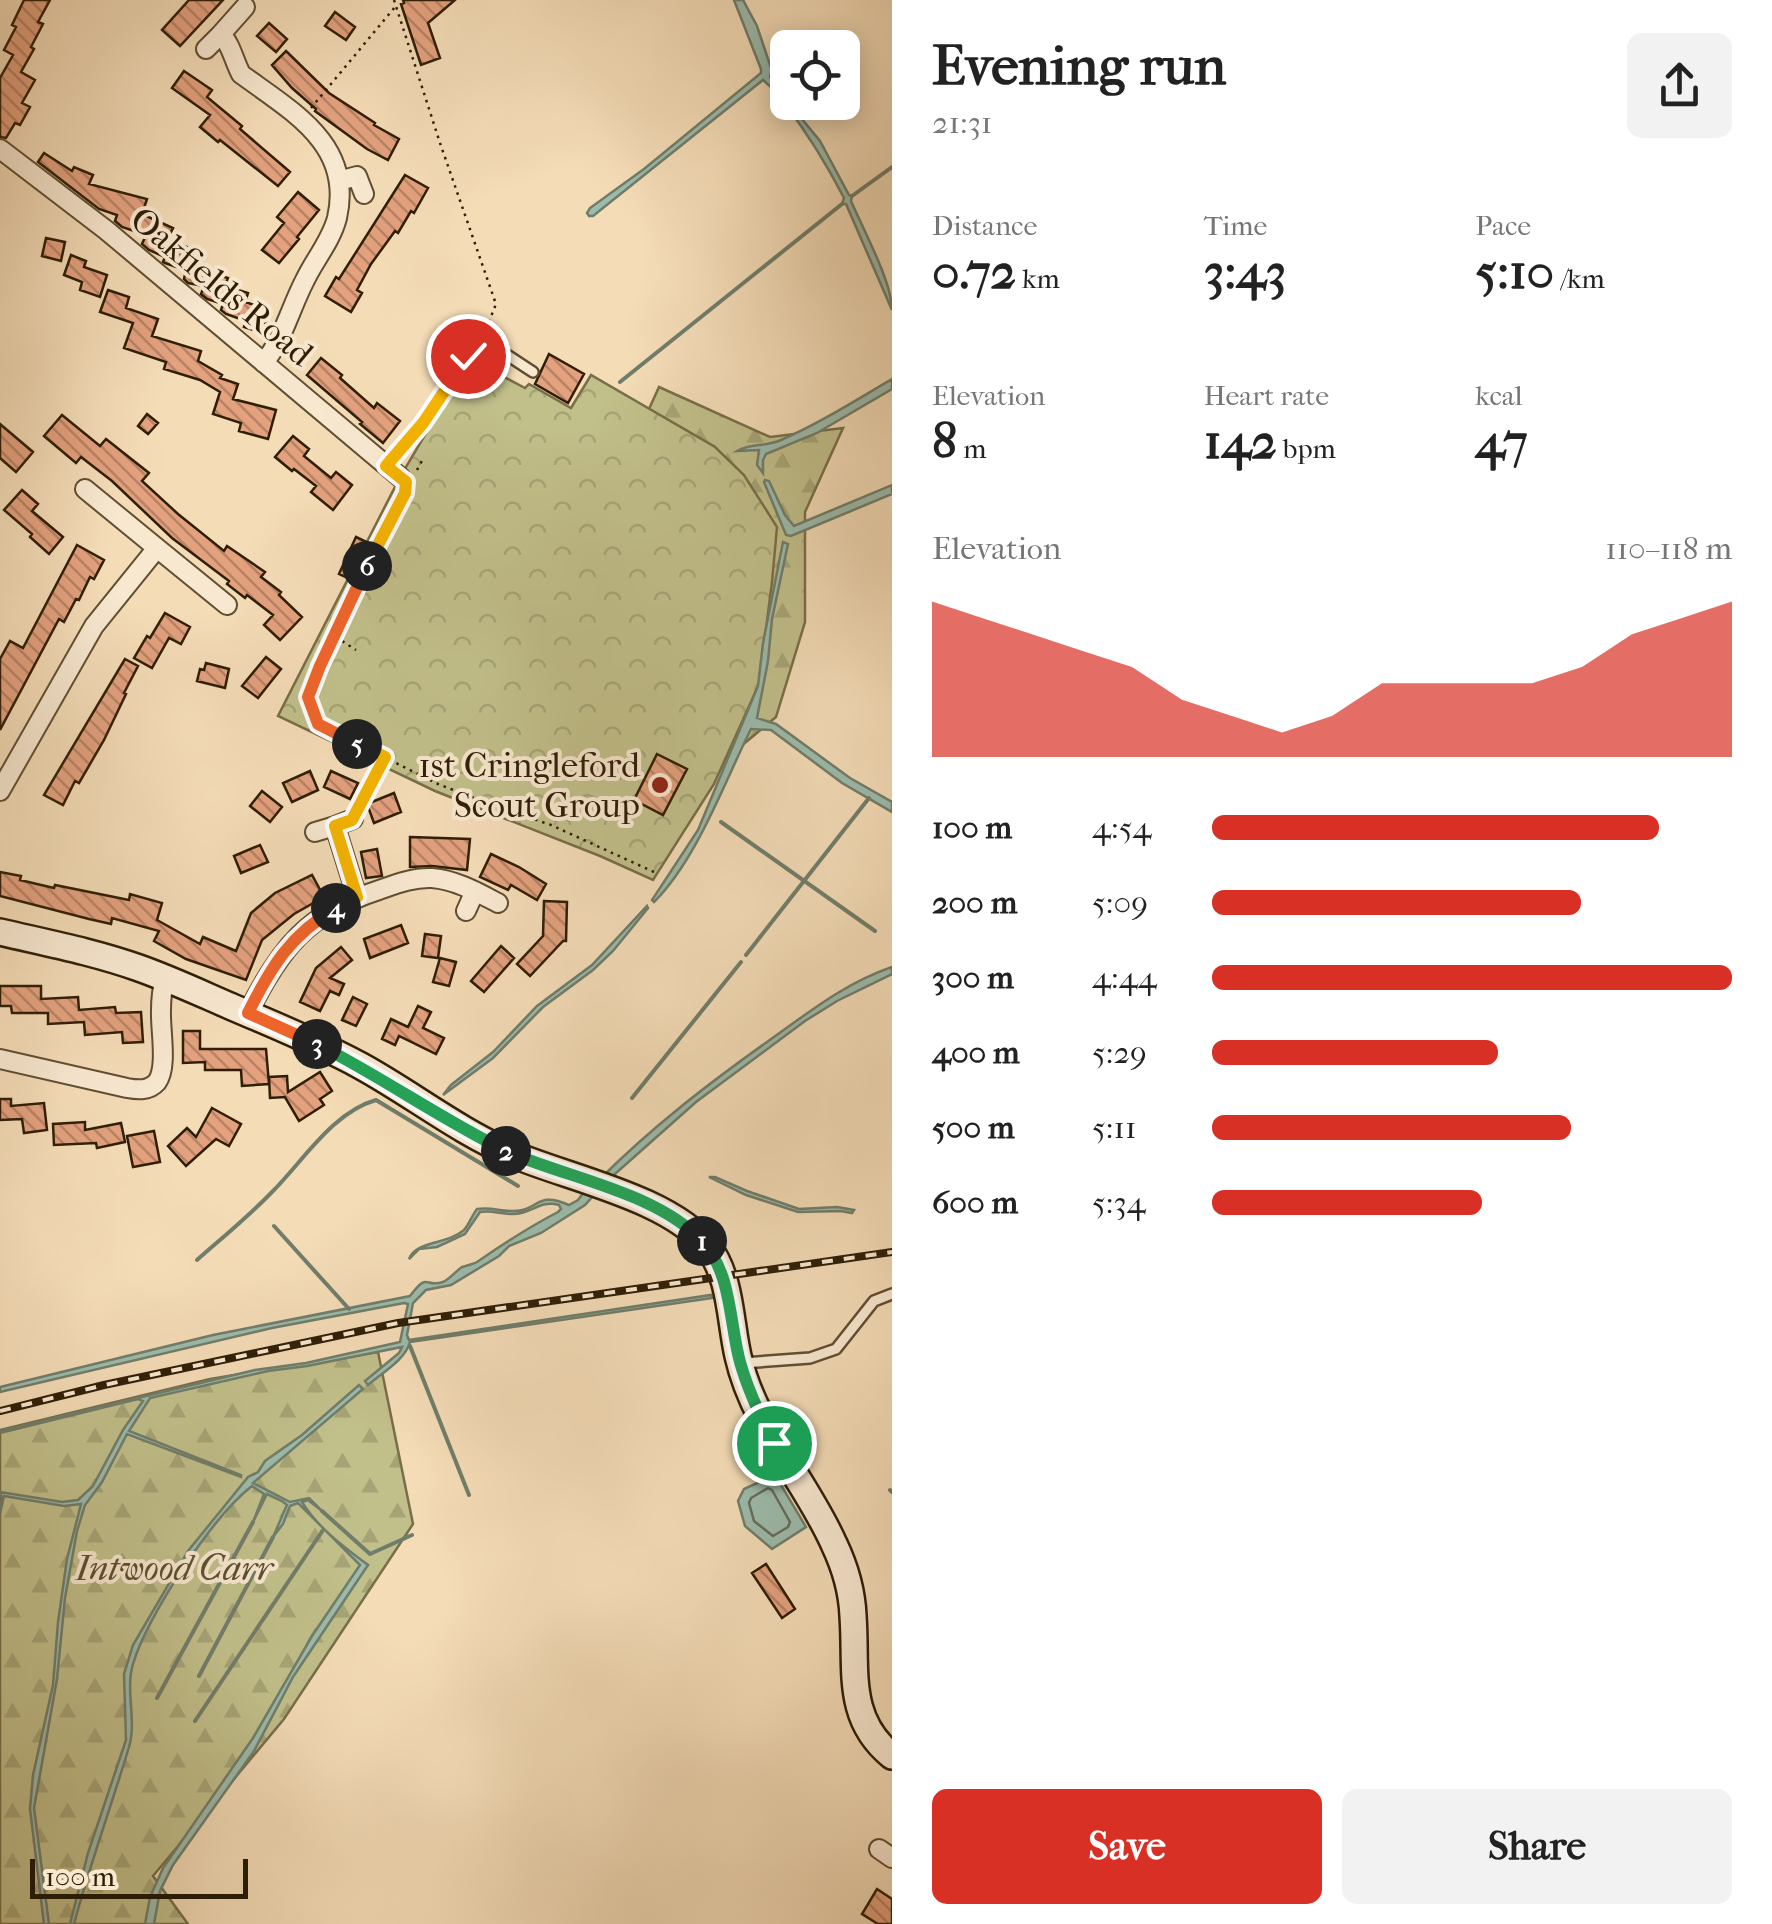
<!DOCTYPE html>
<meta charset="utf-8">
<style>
:root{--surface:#fff;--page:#f2f2f2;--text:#222;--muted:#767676;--accent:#d93025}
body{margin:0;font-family:"IM FELL French Canon",serif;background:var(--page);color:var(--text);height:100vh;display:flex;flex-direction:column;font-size:38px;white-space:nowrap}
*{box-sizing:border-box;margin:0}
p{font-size:32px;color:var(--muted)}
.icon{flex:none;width:55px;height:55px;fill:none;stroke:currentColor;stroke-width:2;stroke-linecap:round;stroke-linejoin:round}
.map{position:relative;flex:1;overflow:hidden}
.panel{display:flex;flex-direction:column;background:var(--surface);width:880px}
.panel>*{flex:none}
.buttons{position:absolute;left:770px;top:30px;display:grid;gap:20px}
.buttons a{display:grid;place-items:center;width:90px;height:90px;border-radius:15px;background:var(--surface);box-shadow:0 5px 25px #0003;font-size:50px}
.scale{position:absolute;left:30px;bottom:25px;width:218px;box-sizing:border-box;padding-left:10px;border:5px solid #2f1e06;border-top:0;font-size:28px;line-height:35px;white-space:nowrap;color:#2f1e06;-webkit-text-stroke:8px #f8e8d0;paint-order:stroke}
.pin{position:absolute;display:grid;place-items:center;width:85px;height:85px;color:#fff;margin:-42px;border:5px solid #fff;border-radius:50%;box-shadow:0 2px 10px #0007}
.km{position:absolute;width:50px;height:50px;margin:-25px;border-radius:50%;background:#222;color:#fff;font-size:28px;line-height:50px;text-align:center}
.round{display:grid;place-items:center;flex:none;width:105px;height:105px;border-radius:15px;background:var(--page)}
.headline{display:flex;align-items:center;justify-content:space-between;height:170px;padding:0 40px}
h1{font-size:55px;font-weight:700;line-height:75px}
.stats{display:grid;grid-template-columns:repeat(3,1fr);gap:15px;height:170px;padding:10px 40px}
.stats div{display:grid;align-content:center}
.stats b{font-size:50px;font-weight:700}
.stats small{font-size:28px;font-weight:400}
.stats p{font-size:28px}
.chart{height:280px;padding:20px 40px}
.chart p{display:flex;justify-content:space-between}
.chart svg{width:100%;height:180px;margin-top:10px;fill:var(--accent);opacity:.7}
.button{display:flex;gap:20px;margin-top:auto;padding:20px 40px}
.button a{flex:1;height:115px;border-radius:15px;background:var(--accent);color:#fff;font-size:40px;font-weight:700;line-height:115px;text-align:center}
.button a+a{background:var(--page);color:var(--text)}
ul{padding:0 40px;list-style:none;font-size:32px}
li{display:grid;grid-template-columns:160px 120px 1fr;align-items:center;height:75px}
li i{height:25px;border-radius:12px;background:var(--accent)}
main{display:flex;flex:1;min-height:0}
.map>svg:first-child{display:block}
</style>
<main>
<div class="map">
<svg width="892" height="1924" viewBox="0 0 892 1924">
<defs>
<pattern id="forest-firs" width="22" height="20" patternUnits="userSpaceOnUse" patternTransform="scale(2.5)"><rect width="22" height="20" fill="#c1bf8a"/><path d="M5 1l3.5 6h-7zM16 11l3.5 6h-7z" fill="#a6a476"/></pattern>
<pattern id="park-crowns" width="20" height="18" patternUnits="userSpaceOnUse" patternTransform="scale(2.5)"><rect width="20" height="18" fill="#c1bf8a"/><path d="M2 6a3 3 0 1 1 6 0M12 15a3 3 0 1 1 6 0" fill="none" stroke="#a6a476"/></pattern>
<pattern id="building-back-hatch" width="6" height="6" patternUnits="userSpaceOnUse" patternTransform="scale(2.5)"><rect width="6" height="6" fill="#e3a17e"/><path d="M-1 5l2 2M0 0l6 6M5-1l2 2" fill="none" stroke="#b88365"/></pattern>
</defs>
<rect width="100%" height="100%" fill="#f4dcb7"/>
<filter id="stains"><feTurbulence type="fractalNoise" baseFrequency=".002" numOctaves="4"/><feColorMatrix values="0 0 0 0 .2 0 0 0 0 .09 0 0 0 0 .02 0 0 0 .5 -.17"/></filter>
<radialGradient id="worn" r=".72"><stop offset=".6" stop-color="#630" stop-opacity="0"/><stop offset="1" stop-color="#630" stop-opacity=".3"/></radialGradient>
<!-- forest -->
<path fill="url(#forest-firs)" stroke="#786e48" stroke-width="2.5" d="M659,387l111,50 73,-9 -38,84v110l-29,95 -66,55 5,-325 -66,-38z
M378,1352l35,172 -129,195 -131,157 35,48h-188v-494l210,-51z"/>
<!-- park -->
<path fill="url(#park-crowns)" stroke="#786e48" stroke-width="2.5" d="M476,362l49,26 4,-4 42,24 20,-33 124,72 29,28 33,52 -5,55 -13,102 -45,100 -61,96 -53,-24 -165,-65 -157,-75 122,-239 67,-113z"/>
<!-- water -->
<path fill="#9cbcad" stroke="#707d6a" stroke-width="2.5" d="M734,0h9l14,26 13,39 17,-14v8l-16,14 -1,4 14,20 -4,4 -8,-13 -9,-8 -170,136h-4l-2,-3 3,-5 54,-39 117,-96v-4z
M788,102l32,39 29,54 3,1 -1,5c12,28 41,81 41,109l-46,-106h-4l2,-6c-17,-33 -36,-64 -59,-94z
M892,379v10l-75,44 -51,21 -3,6v13l-6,-8 2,-15 -22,1c13,-8 29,-4 44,-11 39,-17 75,-40 111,-61z
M765,480l4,1 16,34 9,11 98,-41v9l-101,42 -5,-1 -22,-53z
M783,542l5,2 -16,75 -4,42 -11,57 19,6 74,54 42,24v10l-50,-29 -71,-53 -20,-1c-27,54 -54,130 -97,173l-2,-2 46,-70 60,-144 5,-43z
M647,906l1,2 -35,43 -20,19 -50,37 -50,51 -50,37 8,-10 42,-33 44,-46 55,-41z
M892,967v7l-55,27 -32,20 -109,81 -89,79 -7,-2c52,-52 108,-95 167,-137 41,-29 76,-58 125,-75z
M709,1177h6l32,14 52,18 38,-2 17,3 -2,3 -11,-2 -43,1 -52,-17z
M584,1192l10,3 -9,10 -44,28 -32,13 -10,10 -48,29 -25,5 -13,13 -6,32 2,5 302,-45 1,3 -302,44c-5,18 -27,30 -42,43l-3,-4 34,-28 3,-6 -95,19 -39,5 -118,27 -21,33 112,44v2l-114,-43 -25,48 -17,23 -8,26 -12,67 -8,81 -23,129 15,116h-5l-14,-115 3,-34 20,-90 5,-63 9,-63 14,-55 -17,2 -60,-10 -4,17 2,-15 -2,-6 62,10 16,-2 15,-14 30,-56 20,-29 -5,-2 -138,34v-2l255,-61 51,-7 94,-21 8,-38 -4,-1 -132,25 -272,64v-5l213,-52 197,-39c19,-25 14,-8 33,-14 7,-3 13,-11 19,-15 3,-1 12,-3 15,-5 26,-18 52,-35 81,-50l3,-3 -2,-4c-19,-6 -28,10 -47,9 -11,0 -21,-4 -32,-2l-15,22 -28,13 -18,2 -10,10c8,-19 38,-14 55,-29 5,-5 8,-15 13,-21 16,-2 21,2 35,2 27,1 23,-21 57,-6l9,-5z
M359,1385l4,4 -110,94 37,19 19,-4 13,13 -14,-11 -6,2c15,25 42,45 66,63l-75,112 -39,74 -81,114 -13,26 -6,33h-9l5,-27 13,-29 90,-130 59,-102 48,-71 -62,-62 -8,3 -7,18 -10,13 14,-32 -5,-4 -15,-7 -14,28 11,-28 -12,-8c-39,30 -105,130 -119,178 -8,27 4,56 -4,83 -18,60 -39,117 -55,177h-4l18,-71 38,-113 -2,-66 9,-29 55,-94 60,-74 10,-5 7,-11 37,-26z
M775,1475l31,52 -34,22 -27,-23 -7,-25 6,-12z"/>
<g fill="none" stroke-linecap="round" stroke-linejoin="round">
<!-- shore -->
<path stroke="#666d5a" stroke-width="2.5" d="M768,1488l4,2 18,32 -2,5 -15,9 -19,-15 -5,-18 2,-5z"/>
<!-- stream -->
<path stroke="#707d6a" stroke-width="4" d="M852,196l40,-29
M620,382l222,-178
M721,822l154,109
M746,955l123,-157
M632,1098l109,-136
M274,1226l75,83
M197,1260c25,-22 52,-44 75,-68 31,-31 61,-80 104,-92l142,86
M410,1346l59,149
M890,1490l2,2
M322,1511l48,43 42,-19
M199,1676l74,-139
M157,1698l96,-176
M195,1721l128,-191"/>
</g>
<!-- building -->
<path fill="url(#building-back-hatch)" stroke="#2f1e06" stroke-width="2.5" d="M24,0h26l-12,22 5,2 -12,23 3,2 -13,23 14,8 -13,23 8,4 -10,18 -5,-2 -9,15 -6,-1v-59l13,-23 -9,-5 12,-23 -4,-2z
M189,0h34l-43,46 -18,-16z
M403,0h52l-27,23 12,35 -19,7 -20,-61 3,-1z
M335,12l20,15 -9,13 -21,-14z
M269,23l18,16 -11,13 -19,-16z
M286,51l43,42 46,30 -1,2 25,14 -11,21 -21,-11 -52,-38 1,-2 -24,-21 -20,-23z
M184,71l28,19 -5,7 35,29 -2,3 50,43 -12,14 -58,-46 -2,2 -18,-15 10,-12 -38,-27z
M44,153l28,18 2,-4 19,8 -4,9 58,15 -5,15 31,14 -6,12 20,7 -8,21 -14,-5 -2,-1 2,-5 -16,-7 -7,-6 4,-9 -24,-8 -7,-6 2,-6 -18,-6 -61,-47z
M405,175l23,13 -14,25 -3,-2 -13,22 -3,-2 -24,33 -14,26 5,3 -11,19 -26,-16 11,-19 3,2z
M298,192l21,18 -22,27 2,2 -20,24 -17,-13 22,-27 -7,-6z
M46,238l19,4 -4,19 -19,-5z
M71,255l15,6 -2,6 23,8 -7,22 -20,-7 2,-8 -18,-7z
M187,265l41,13 -3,8 23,7 -3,9 25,8 -8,23 -18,-6 2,-6 -20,-7 -5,-4 2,-6 -16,-5 -6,-5 3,-8 -16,-3 -4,-4z
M108,290l21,7 -3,11 32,11 -6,17 49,15 -3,10 24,14 -2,3 18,6 -5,15 43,11 -8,29 -29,-8 2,-8 -28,-9 7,-22 -20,-12 -36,-11 2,-7 -42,-14 9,-25 -33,-11z
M447,343l13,5 -12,23 -11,-5z
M549,354l35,20 -16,29 -33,-19z
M321,358l21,17 -2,3 34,30 3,-5 23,18 -17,22 -23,-19 2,-2 -55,-47z
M147,414l11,9 -10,11 -10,-8z
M62,415l38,31 6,-7 43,34 -7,8 36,33 46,37 3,-5 38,26 -4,5 20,15 -2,3 23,22 -22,23 -16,-15 9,-10 -26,-20 -2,3 -18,-14 2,-3 -57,-43 -60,-57 -31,-24 -5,6 -32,-27z
M0,424l33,28 -17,20 -16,-14z
M293,436l16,13 -5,7 27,22 5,-6 16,13 -19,25 -22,-18 5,-6 -22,-17 -2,2 -17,-14z
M22,490l16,14 -6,7 31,26 -14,17 -19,-17 2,-3 -28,-24z
M356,537l15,7 -17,37 -15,-7z
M77,545l27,15 -10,19 -4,-2 -11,23 -3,-1 -12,23 -5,-3 -59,111v-71l10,-18 13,7z
M165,613l25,14 -9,17 -12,-6 -17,30 -18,-10 13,-22 3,2z
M266,657l15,12 -23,29 -16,-12z
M125,659l13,7 -14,27 2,1 -22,46 -25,43 -4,-2 -12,24 -19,-10z
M206,663l23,6 -4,19 -28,-7 3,-12 4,1z
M657,754l30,15 -24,46 -29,-15z
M310,771l8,19 -26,12 -9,-19z
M331,771l27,12 -8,16 -26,-12z
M262,791l20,16 -12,15 -20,-16z
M394,793l7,19 -27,11 -7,-19z
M410,837l60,2 -3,31 -35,-4 -22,1z
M260,845l8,17 -27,11 -7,-17z
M377,849l5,27 -16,2 -5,-26z
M491,854l28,13 27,17 -9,16 -26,-15 -3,5 -28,-13z
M0,872l21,4 -1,4 34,8 1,-3 74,15 1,-6 32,9 -5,17 43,24 3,-7 33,14 15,-38 24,-20 37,-18 12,22 -30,17 -32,26 -16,40 -60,-21 -32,-18 5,-10 -47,-13 -1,6 -22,-5 -89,-23z
M544,901l23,1 -1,39h-3l-33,35 -13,-12 26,-28z
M401,925l7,18 -38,15 -6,-19z
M425,934l16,2 -3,22 -16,-2z
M501,946l13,12 -30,34 -13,-11z
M341,947l11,13 -22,18 14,6 -5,11 -9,-4 -10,20 -20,-9 16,-34z
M440,958l16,4 -7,24 -16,-4z
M0,986h41v13l37,-2 1,13 36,-3 1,6 25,-1 2,30 -20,1 -1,-11 -37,3 -1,-13 -36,2v-11h-36l-1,-7h-11z
M353,997l14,7 -11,22 -14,-6z
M418,1006l13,6 -8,16 21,10 -8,16 -37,-18 -4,9 -13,-6 9,-20 17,8z
M183,1031h17v18h66l3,35 -27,2 -1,-16h-36v-8l-22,1z
M320,1072l12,19 -12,8 4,6 -25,16 -14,-24 -15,1 -1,-21 18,-1 1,16z
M0,1099h11v7l33,-3 3,27 -23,3 -2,-14 -22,1z
M212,1108l29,16 -12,22 -13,-7 -30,27 -18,-20 19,-18 9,9z
M85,1122v8l36,-7 4,19 -28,6 -1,-5 -42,2 -1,-21z
M154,1131l6,31 -27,5 -6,-31z
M766,1564l29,45 -13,9 -30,-45z
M877,1889l15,10v25h-14l-16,-10z"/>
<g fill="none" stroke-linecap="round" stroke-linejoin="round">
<defs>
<path id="lane" d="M386,466l37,-43 45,-67 11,-9h11l14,6 29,19
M743,1363l67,-5 26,-9 38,-48 18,-7"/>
<path id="street" d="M245,7l-24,27c10,10 13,27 20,40 50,37 113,70 96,144 -6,23 -22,41 -32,62 -15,29 -21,57 -41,83
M206,49l15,-15
M0,149l106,81 294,247
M339,181l18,-5 7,18
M85,489l72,59
M0,791l94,-165 63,-78 70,57
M353,819l-18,7 22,71
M315,832l20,-6
M466,911l9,-20
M248,1013c32,-65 60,-100 131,-123 17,-6 35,-13 53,-12 24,2 45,14 66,25
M0,1059l127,29c11,2 22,3 30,-6 11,-15 3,-53 4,-72 0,-10 1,-21 4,-32
M879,1849l13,9"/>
<path id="secondary" d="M0,932c47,11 94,20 139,36 31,11 61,25 91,38 44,19 89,37 131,60 51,28 97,65 151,88 56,24 158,44 196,93 23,30 22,74 30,109 16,71 67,123 96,188 11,23 18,46 19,72 4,53 -8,102 39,140"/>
</defs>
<!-- lane casing -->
<use href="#lane" stroke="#604e32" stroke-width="14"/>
<!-- street casing -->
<use href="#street" stroke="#604e32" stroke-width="22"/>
<!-- secondary casing -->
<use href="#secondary" stroke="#2f1e06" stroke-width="30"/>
<!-- path -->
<path stroke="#2f1e06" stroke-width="2.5" stroke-dasharray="2.5 5" stroke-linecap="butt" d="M394,0l46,143 56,161 -12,30
M311,108l84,-101
M417,470l6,-11
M405,491l-86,175 -12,31 11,27 120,60 54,21 59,20 103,47
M336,637l20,13
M360,805l24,-46"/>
<!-- lane -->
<use href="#lane" stroke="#f8e8d0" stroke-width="9"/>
<!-- street -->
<use href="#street" stroke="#f8e8d0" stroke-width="18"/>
<!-- secondary -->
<use href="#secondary" stroke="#f8e8d0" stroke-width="25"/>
<defs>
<path id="rail" d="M0,1411l104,-26 294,-62 494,-71"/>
</defs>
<!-- rail casing -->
<use href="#rail" stroke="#2f1e06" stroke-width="8"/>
<!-- rail -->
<use href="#rail" stroke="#f8e8d0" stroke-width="4" stroke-dasharray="11" stroke-linecap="butt"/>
</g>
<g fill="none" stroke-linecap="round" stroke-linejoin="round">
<defs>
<path id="split-1" d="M702,1241c30,32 27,81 38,121 8,29 20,54 34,81"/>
<path id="split-2" d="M506,1151c61,27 150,41 196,90"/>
<path id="split-3" d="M317,1044c65,33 124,75 189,107"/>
<path id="split-4" d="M317,1044l-69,-31c23,-46 42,-78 88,-105"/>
<path id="split-5" d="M336,908l21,-11 -22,-71 17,-6 33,-63 -28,-13"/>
<path id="split-6" d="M357,744l-39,-20 -10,-27 12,-31 47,-100"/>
<path id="split-7" d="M367,566l38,-73 1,-11 -20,-16 37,-43 45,-67"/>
</defs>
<!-- split-1 casing -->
<use href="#split-1" stroke="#fff" stroke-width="20"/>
<!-- split-2 casing -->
<use href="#split-2" stroke="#fff" stroke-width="20"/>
<!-- split-3 casing -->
<use href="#split-3" stroke="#fff" stroke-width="20"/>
<!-- split-4 casing -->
<use href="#split-4" stroke="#fff" stroke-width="20"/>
<!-- split-5 casing -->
<use href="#split-5" stroke="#fff" stroke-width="20"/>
<!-- split-6 casing -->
<use href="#split-6" stroke="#fff" stroke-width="20"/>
<!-- split-7 casing -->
<use href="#split-7" stroke="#fff" stroke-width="20"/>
<!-- split-1 -->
<use href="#split-1" stroke="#22a559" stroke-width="12"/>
<!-- split-2 -->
<use href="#split-2" stroke="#22a559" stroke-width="12"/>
<!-- split-3 -->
<use href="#split-3" stroke="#22a559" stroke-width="12"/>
<!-- split-4 -->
<use href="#split-4" stroke="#f0652b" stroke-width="12"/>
<!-- split-5 -->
<use href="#split-5" stroke="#f5b400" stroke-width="12"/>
<!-- split-6 -->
<use href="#split-6" stroke="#f0652b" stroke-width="12"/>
<!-- split-7 -->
<use href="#split-7" stroke="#f5b400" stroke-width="12"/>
</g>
<!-- markers -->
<circle fill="#8f2418" stroke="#f8e8d0" stroke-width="4" cx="660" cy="785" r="10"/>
<g text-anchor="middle" stroke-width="8" stroke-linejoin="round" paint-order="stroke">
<!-- street labels -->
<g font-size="35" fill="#2f1e06" stroke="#f8e8d0">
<text transform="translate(222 286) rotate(40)" y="12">Oakfields Road</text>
</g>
<!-- poi labels -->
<g font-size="35" fill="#2f1e06" stroke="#f8e8d0" text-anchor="end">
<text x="640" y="777">1st Cringleford<tspan x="640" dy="40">Scout Group</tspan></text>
</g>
<!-- park labels -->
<g font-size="35" font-style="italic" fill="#5b4e2e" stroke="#f8e8d0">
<text x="174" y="1580">Intwood Carr</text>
</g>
</g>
<rect width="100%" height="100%" filter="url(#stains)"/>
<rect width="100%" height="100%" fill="url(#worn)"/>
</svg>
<div class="buttons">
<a><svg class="icon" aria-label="locate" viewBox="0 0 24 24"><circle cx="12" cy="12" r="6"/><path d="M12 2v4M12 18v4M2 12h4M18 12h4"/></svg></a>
</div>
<div class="scale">100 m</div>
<div class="pin" style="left:774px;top:1443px;background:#1e9e55"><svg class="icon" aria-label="arrive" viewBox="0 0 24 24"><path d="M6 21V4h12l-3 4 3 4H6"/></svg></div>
<div class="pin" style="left:468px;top:356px;background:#d93025"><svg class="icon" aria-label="check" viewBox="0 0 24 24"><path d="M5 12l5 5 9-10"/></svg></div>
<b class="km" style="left:702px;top:1241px">1</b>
<b class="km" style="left:506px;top:1151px">2</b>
<b class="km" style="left:317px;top:1044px">3</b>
<b class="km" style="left:336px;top:908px">4</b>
<b class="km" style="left:357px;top:744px">5</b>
<b class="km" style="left:367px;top:566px">6</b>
</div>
<section class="panel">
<div class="headline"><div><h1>Evening run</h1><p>21:31</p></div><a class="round"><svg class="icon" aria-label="share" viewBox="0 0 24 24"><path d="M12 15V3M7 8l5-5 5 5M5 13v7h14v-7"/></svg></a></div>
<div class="stats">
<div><p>Distance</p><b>0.72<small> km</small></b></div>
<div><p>Time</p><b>3:43</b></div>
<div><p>Pace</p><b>5:10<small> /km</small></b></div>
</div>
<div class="stats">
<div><p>Elevation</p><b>8<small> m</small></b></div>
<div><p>Heart rate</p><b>142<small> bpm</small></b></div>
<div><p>kcal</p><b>47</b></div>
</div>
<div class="chart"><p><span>Elevation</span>110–118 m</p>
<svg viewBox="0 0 160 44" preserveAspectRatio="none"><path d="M0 44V6L10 10L20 14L30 18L40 22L50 30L60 34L70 38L80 34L90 26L100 26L110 26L120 26L130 22L140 14L150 10L160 6V44z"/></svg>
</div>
<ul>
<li><b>100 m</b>4:54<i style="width:86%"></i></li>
<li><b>200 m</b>5:09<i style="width:71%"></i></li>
<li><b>300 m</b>4:44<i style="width:100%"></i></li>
<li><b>400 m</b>5:29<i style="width:55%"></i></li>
<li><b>500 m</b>5:11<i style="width:69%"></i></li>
<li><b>600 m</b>5:34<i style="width:52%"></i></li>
</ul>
<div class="button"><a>Save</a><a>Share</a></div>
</section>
</main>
